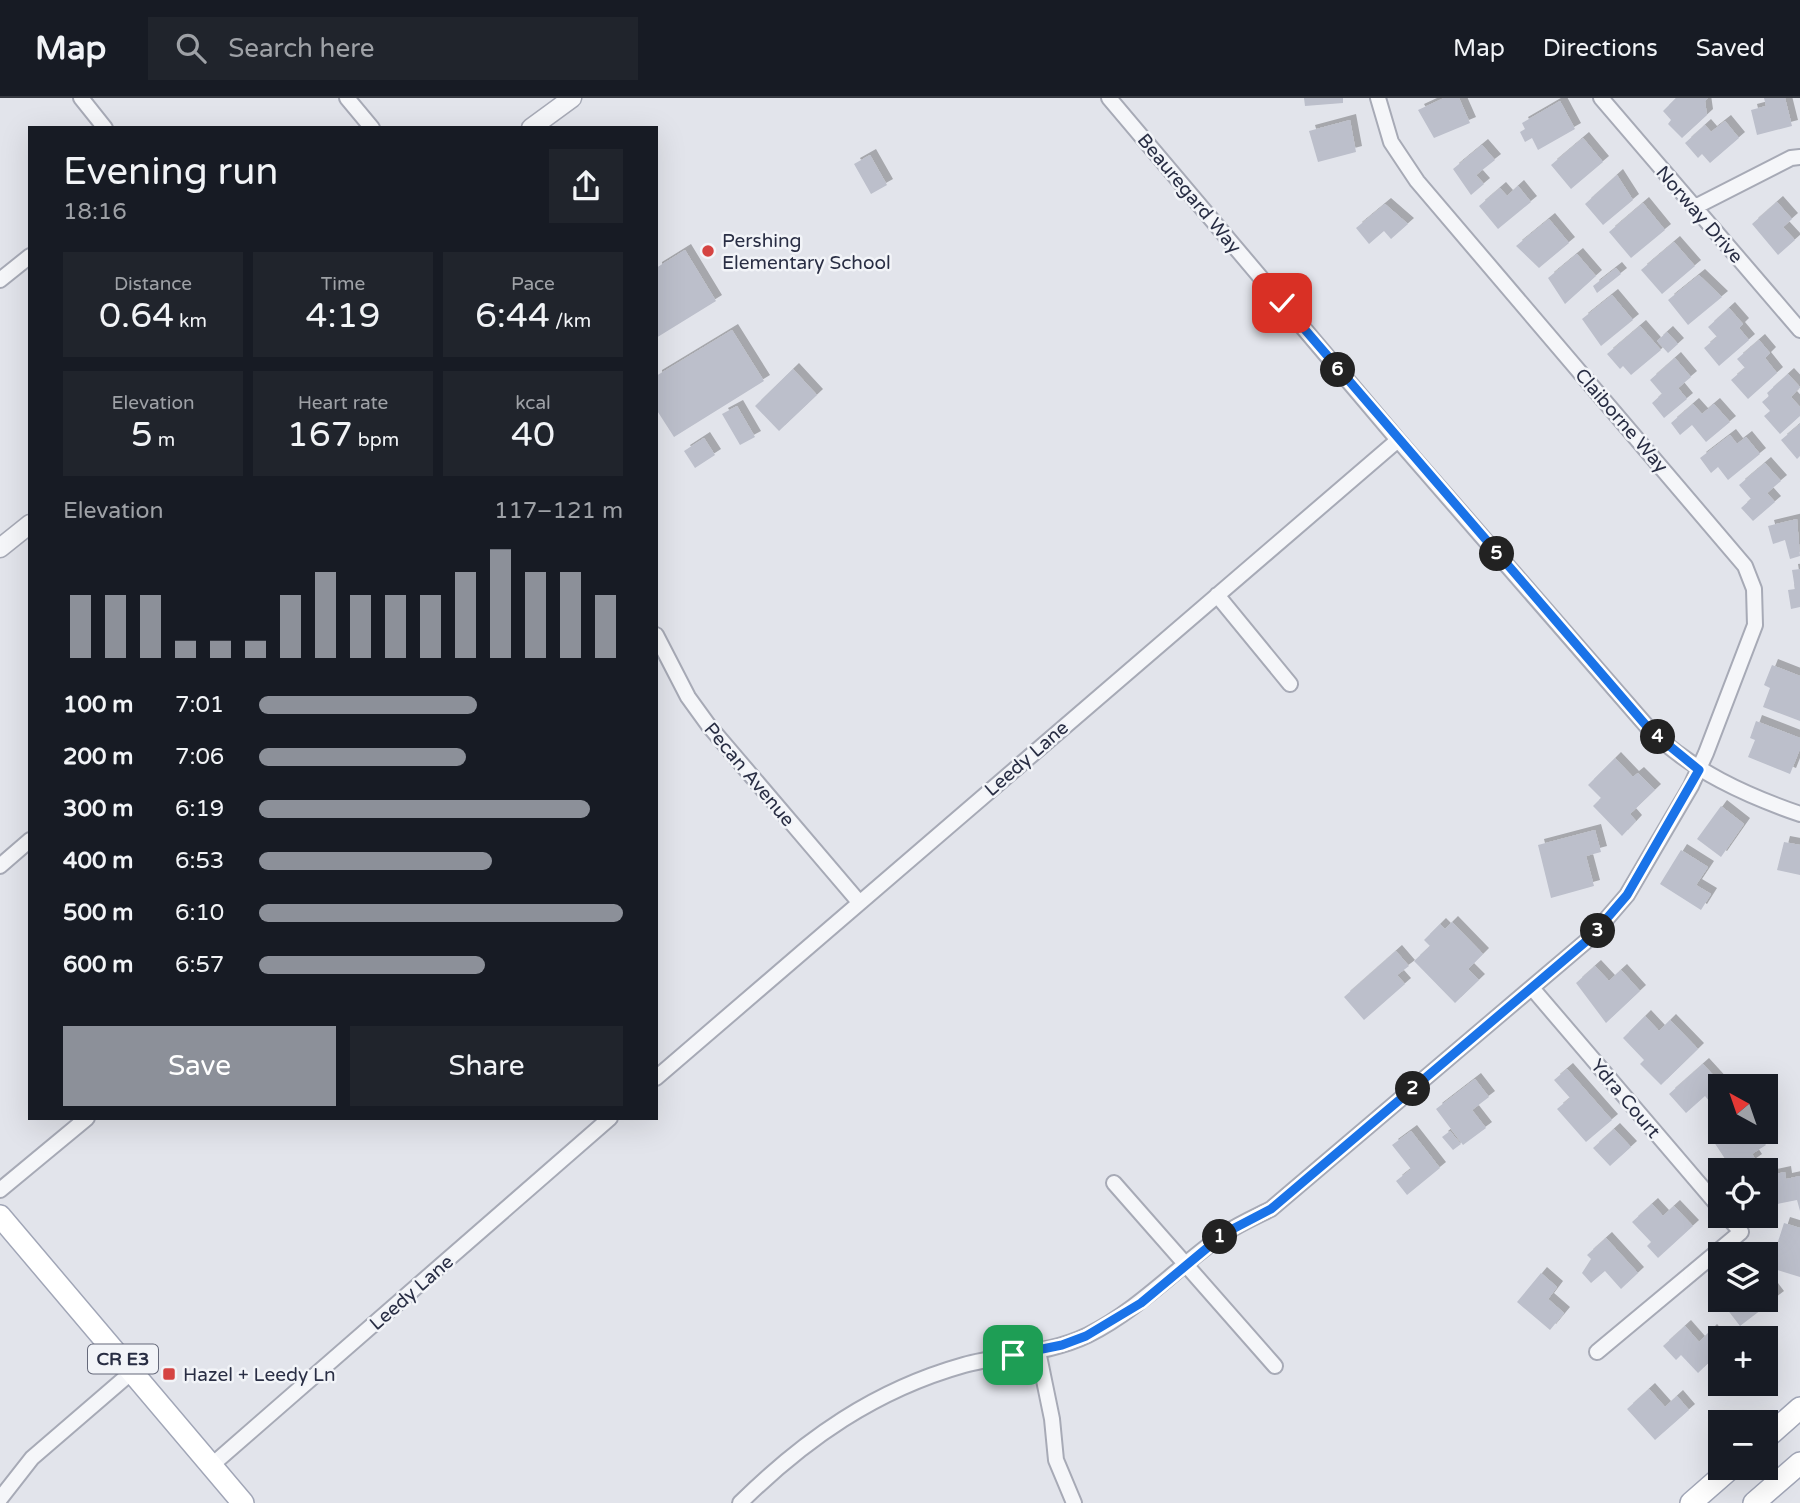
<!DOCTYPE html>
<meta charset="utf-8">
<style>
:root{--surface:#171b24;--page:#20242c;--text:#f1f3f6;--muted:#9ea1a6;--line:#363941;--accent:#8c9099}
body{margin:0;font-family:"Varela Round",sans-serif;background:var(--page);color:var(--text);height:100vh;display:flex;flex-direction:column;font-size:26px;white-space:nowrap}
*{box-sizing:border-box;margin:0}
p{font-size:23px;color:var(--muted)}
.icon{flex:none;width:38px;height:38px;fill:none;stroke:currentColor;stroke-width:2;stroke-linecap:round;stroke-linejoin:round}
.map{position:relative;flex:1;overflow:hidden}
.panel{position:absolute;left:28px;top:28px;width:630px;height:994px;display:flex;flex-direction:column;background:var(--surface);border-radius:0px;box-shadow:0 7px 28px #0002}
.panel>*{flex:none}
.needle{width:46px;rotate:320deg}
.buttons{position:absolute;left:1708px;top:976px;display:grid;gap:14px}
.buttons a{display:grid;place-items:center;width:70px;height:70px;border-radius:0px;background:var(--surface);box-shadow:0 7px 28px #0002;font-size:35px}
.pin{position:absolute;display:grid;place-items:center;width:60px;height:60px;color:#fff;margin:-30px;border-radius:14px;box-shadow:0 4px 10px #0006}
.km{position:absolute;width:35px;height:35px;margin:-18px;border-radius:50%;background:#222;color:#fff;font-size:19px;line-height:35px;text-align:center}
.round{display:grid;place-items:center;flex:none;width:74px;height:74px;border-radius:0px;background:var(--page)}
.head{display:flex;align-items:center;justify-content:space-between;height:119px;padding:0 35px}
h1{font-size:38px;font-weight:600;line-height:52px}
.metrics{display:grid;grid-template-columns:repeat(3,1fr);gap:10px;height:119px;padding:7px 35px}
.metrics div{display:grid;align-content:center;border-radius:0px;background:var(--page);text-align:center}
.metrics b{font-size:35px;font-weight:600}
.metrics small{font-size:19px;font-weight:400}
.metrics p{font-size:19px}
.chart{height:196px;padding:14px 35px}
.chart p{display:flex;justify-content:space-between}
.chart svg{width:100%;height:126px;margin-top:7px;stroke:var(--accent);stroke-width:6}
.button{display:flex;gap:14px;margin-top:auto;padding:14px 35px}
.button a{flex:1;height:80px;border-radius:0px;background:var(--accent);color:#fff;font-size:28px;font-weight:600;line-height:80px;text-align:center}
.button a+a{background:var(--page);color:var(--text)}
ul{padding:0 35px;list-style:none;font-size:23px}
li{display:grid;grid-template-columns:112px 84px 1fr;align-items:center;height:52px}
li i{height:18px;border-radius:9px;background:var(--accent)}
header{display:flex;align-items:center;gap:42px;box-sizing:border-box;height:98px;padding:0 35px;background:var(--surface);border-bottom:2px solid var(--line)}
header strong{font-size:33px}
nav{display:flex;gap:38px;margin-inline-start:auto;font-size:24px}
.search{width:490px;height:63px;background:var(--page);display:flex;align-items:center;gap:18px;box-sizing:border-box;padding:0 24px;border-radius:0px;color:var(--muted);font-size:26px}
.map>svg:first-child{display:block}
</style>
<header>
<strong>Map</strong>
<div class="search"><svg class="icon" aria-label="search" viewBox="0 0 24 24"><circle cx="10" cy="10" r="6"/><path d="M15 15l6 6"/></svg>Search here</div>
<nav><a>Map</a><a>Directions</a><a>Saved</a></nav>
</header>
<div class="map">
<svg width="1800" height="1405" viewBox="0 0 1800 1405">
<defs>
<filter id="shadow"><feDropShadow dx="6" dy="-6" stdDeviation="0" flood-color="#0004"/></filter>
</defs>
<rect width="100%" height="100%" fill="#e2e4eb"/>
<!-- building -->
<path fill="#bcbfcb" filter="url(#shadow)" d="M1304,0h39v5l-38,3z
M1444,0h15l11,25 -36,15 -16,-28z
M1676,0h32l-3,3 2,14 -25,23 -14,-14 3,-4 -8,-9z
M1764,0h21l7,28 -35,9 -6,-25 15,-4z
M1560,3l15,28 -37,21 -6,-12 -7,4 -5,-10 5,-3 -3,-6z
M1350,22l6,32 -38,10 -9,-31z
M1725,23l14,17 -29,25 -8,-9 -4,4 -13,-15 20,-18 6,7z
M1583,40l20,24 -32,27 -20,-24z
M1482,47l13,15 -19,15 8,9 -13,11 -18,-26z
M870,57l17,30 -16,9 -17,-30z
M1617,77l16,25 -30,25 -18,-21z
M1518,88l13,16 -33,27 -19,-23 21,-18 7,8z
M1777,104l15,17 -9,8 12,13 -17,15 -26,-31z
M1643,105l22,27 -34,28 -22,-26z
M1385,106l23,20 -17,15 -7,-8 -15,13 -13,-16z
M1549,121l20,24 -30,25 -23,-22z
M1674,144l21,24 -33,28 -21,-24z
M685,152l31,51 -60,37v-70z
M1577,156l19,22 -31,28 -17,-26z
M1616,170l5,6 -24,19 -4,-7z
M1699,177l23,22 -34,28 -20,-25z
M1612,197l21,25 -32,26 -19,-27z
M1729,210l14,16 -4,4 10,12 -30,26 -15,-18 13,-11 -9,-10z
M1640,228l21,24 -30,25 -8,-9 -3,3 -13,-15z
M732,232l32,51 -90,56 -18,-28v-33z
M1667,234l11,12 -10,9 -11,-12z
M1759,242l11,13 -5,5 12,15 -29,26 -17,-19 14,-12 -8,-9z
M1675,260l16,19 -13,11 9,11 -23,19 -12,-15 10,-9 -12,-14z
M793,271l24,26 -38,36 -24,-25z
M1788,276l12,13 -9,10 9,10v9l-20,18 -16,-18 6,-5 -8,-9 7,-6 -2,-3z
M1693,306l9,10 12,-10 16,18 -24,20 -14,-17 -12,10 -9,-12z
M737,308l18,31 -15,8 -18,-31z
M1800,326v32l-3,3 -16,-19z
M1730,337l7,9 9,-7 14,17 -32,26 -10,-13 -7,6 -11,-15z
M704,340l11,17 -20,13 -11,-17z
M1765,365l16,18 -14,12 8,9 -22,19 -12,-13 10,-9 -12,-14z
M1797,421l3,37 -10,3 -5,-19 -12,4 -5,-18z
M1800,471v38l-9,2 -3,-19 7,-1 -3,-19z
M1772,567l28,11v45l-37,-14 7,-19 -6,-3z
M1756,623l44,17v11l-10,25 -42,-17 7,-17 -5,-2z
M1615,660l18,19 5,-4 17,17 -25,24 6,7 -14,15 -29,-30 8,-8 -13,-13z
M1721,708l23,18 -23,33 -24,-18z
M1595,732l6,22 -15,4 8,30 -43,12 -13,-53z
M1784,744l16,3v30l-23,-5z
M1681,752l27,17 -12,18 15,9 -10,16 -41,-26z
M1452,824l31,32 -15,15 11,11 -24,23 -41,-42 16,-15 -6,-6 16,-16 5,5z
M1396,853l13,15 -12,9 8,9 -41,36 -20,-23z
M1595,868l14,15 12,-11 19,21 -34,32 -30,-40z
M1645,918l14,15 11,-11 28,29 -37,36 -21,-21 4,-4 -21,-22z
M1703,966l21,23h-4v16l-5,5 -10,-12 -19,17 -17,-19z
M1567,971l45,51 -26,22 -29,-33 13,-11 -16,-18z
M1475,981l14,18 -17,13 14,18 -23,17 -27,-36z
M1614,1031l17,18 -21,19 -17,-18z
M1720,1032v2h37l9,13 -14,9 4,6 -16,11h-7l-23,-35z
M1411,1033l29,37 -33,27 -11,-14 15,-12 -19,-24z
M1450,1033l11,13 -8,6 -11,-13z
M1785,1074l1,7 14,-3v35l-3,-11 -25,5 -6,-29z
M1652,1106l11,12 11,-10 19,20 -35,32 -11,-12 4,-4 -19,-20z
M1784,1125l16,5v49l-26,-8 4,-11 -5,-1z
M1606,1140l32,35 -17,16 -16,-18 -14,12 -9,-10 9,-14 -4,-4z
M1541,1175l16,14 -9,12 16,14 -14,17 -33,-28z
M1766,1183l12,16 -38,29 -20,-26h46z
M1685,1228l14,16 12,-12 9,10v12l-22,21 -17,-18 -5,5 -13,-14z
M1649,1291l16,18 12,-11 12,14 -34,30 -28,-31z"/>
<g fill="none" stroke-linecap="round" stroke-linejoin="round">
<defs>
<path id="minor" d="M81,0l24,30
M347,0l25,30
M1109,0l289,342 253,291c42,40 94,64 149,83
M1601,0l199,232
M1695,109l96,-49 9,-1
M0,182l30,-24
M1217,497l73,89
M656,537l32,62 21,29 150,176
M0,768l30,-26
M1532,890l188,220
M656,980l742,-638
M1114,1085l161,183
M0,1092l87,-72
M1038,1253l14,68 4,41 18,43
M1597,1254l144,-120 -14,-16
M212,1367l398,-347
M0,1401l32,-41 101,-87
M740,1405c65,-64 135,-113 224,-138 40,-11 85,-11 124,-30 52,-26 89,-68 136,-101 15,-10 31,-17 47,-25l319,-271 37,-43 64,-109 15,-33 49,-128 -1,-36 -9,-23 -328,-385 -26,-39 -13,-44"/>
<path id="tertiary" d="M531,30l41,-30
M0,450l30,-24"/>
<path id="primary" d="M0,1118l243,287
M1766,1340l34,-30
M1691,1405l40,-35
M1754,1405l46,-40"/>
</defs>
<!-- minor casing -->
<use href="#minor" stroke="#a7aab6" stroke-width="18"/>
<!-- tertiary casing -->
<use href="#tertiary" stroke="#a7aab6" stroke-width="21"/>
<!-- primary casing -->
<use href="#primary" stroke="#a1a6b7" stroke-width="24"/>
<!-- minor -->
<use href="#minor" stroke="#f5f6f9" stroke-width="14"/>
<!-- tertiary -->
<use href="#tertiary" stroke="#f5f6f9" stroke-width="18"/>
<!-- primary -->
<use href="#primary" stroke="#fff" stroke-width="21"/>
</g>
<g fill="none" stroke-linecap="round" stroke-linejoin="round">
<defs>
<path id="route" d="M1013,1257l49,-10 24,-9 55,-33 84,-70 46,-24 319,-271 37,-43 72,-125 -49,-40 -368,-427"/>
</defs>
<!-- route casing -->
<use href="#route" stroke="#fff" stroke-width="14"/>
<!-- route -->
<use href="#route" stroke="#1a73e8" stroke-width="9"/>
</g>
<!-- markers -->
<g fill="#d54442" stroke="#f2f4f8" stroke-width="2.5">
<circle cx="708" cy="153" r="7"/>
<rect x="162" y="1269" width="14" height="14" rx="3.5"/>
</g>
<g text-anchor="middle" stroke-width="5" stroke-linejoin="round" paint-order="stroke">
<!-- shield labels -->
<rect fill="#f2f4f8" stroke="#65697a" stroke-width="2" x="88" y="1246.5" width="70" height="29" rx="5"/>
<g font-size="18" font-weight="bold" fill="#292e44">
<text x="123" y="1267">CR E3</text>
</g>
<!-- street labels -->
<g font-size="19" fill="#292e44" stroke="#f2f4f8">
<text transform="translate(1190 95) rotate(50)" y="7">Beauregard Way</text>
<text transform="translate(1700 116) rotate(49)" y="7">Norway Drive</text>
<text transform="translate(1622 322) rotate(49)" y="7">Claiborne Way</text>
<text transform="translate(1026 660) rotate(-41)" y="7">Leedy Lane</text>
<text transform="translate(750 676) rotate(50)" y="7">Pecan Avenue</text>
<text transform="translate(1626 1000) rotate(50)" y="7">Ydra Court</text>
<text transform="translate(411 1194) rotate(-41)" y="7">Leedy Lane</text>
</g>
<!-- poi labels -->
<g font-size="19" fill="#292e44" stroke="#f2f4f8" text-anchor="start">
<text x="722" y="149">Pershing<tspan x="722" dy="22">Elementary School</tspan></text>
<text x="183" y="1283">Hazel + Leedy Ln</text>
</g>
</g>
</svg>
<div class="buttons">
<a><svg class="needle" viewBox="-14 -14 28 28"><path d="M0-13l5 13h-10z" fill="#e53935"/><path d="M0 13l5-13h-10z" fill="#9ea1a6"/></svg></a>
<a><svg class="icon" aria-label="locate" viewBox="0 0 24 24"><circle cx="12" cy="12" r="6"/><path d="M12 2v4M12 18v4M2 12h4M18 12h4"/></svg></a>
<a><svg class="icon" aria-label="layers" viewBox="0 0 24 24"><path d="M12 4l9 5-9 5-9-5zM3 14l9 5 9-5"/></svg></a>
<a>+</a>
<a>−</a>
</div>
<div class="pin" style="left:1013px;top:1257px;background:#1e9e55"><svg class="icon" aria-label="arrive" viewBox="0 0 24 24"><path d="M6 21V4h12l-3 4 3 4H6"/></svg></div>
<div class="pin" style="left:1282px;top:205px;background:#d93025"><svg class="icon" aria-label="check" viewBox="0 0 24 24"><path d="M5 12l5 5 9-10"/></svg></div>
<b class="km" style="left:1220px;top:1139px">1</b>
<b class="km" style="left:1413px;top:991px">2</b>
<b class="km" style="left:1598px;top:833px">3</b>
<b class="km" style="left:1658px;top:639px">4</b>
<b class="km" style="left:1497px;top:456px">5</b>
<b class="km" style="left:1338px;top:272px">6</b>
<section class="panel">
<div class="head"><div><h1>Evening run</h1><p>18:16</p></div><a class="round"><svg class="icon" aria-label="share" viewBox="0 0 24 24"><path d="M12 15V3M7 8l5-5 5 5M5 13v7h14v-7"/></svg></a></div>
<div class="metrics">
<div><p>Distance</p><b>0.64<small> km</small></b></div>
<div><p>Time</p><b>4:19</b></div>
<div><p>Pace</p><b>6:44<small> /km</small></b></div>
</div>
<div class="metrics">
<div><p>Elevation</p><b>5<small> m</small></b></div>
<div><p>Heart rate</p><b>167<small> bpm</small></b></div>
<div><p>kcal</p><b>40</b></div>
</div>
<div class="chart"><p><span>Elevation</span>117–121 m</p>
<svg viewBox="0 0 160 44" preserveAspectRatio="none"><path d="M5 44V22M15 44V22M25 44V22M35 44V38M45 44V38M55 44V38M65 44V22M75 44V14M85 44V22M95 44V22M105 44V22M115 44V14M125 44V6M135 44V14M145 44V14M155 44V22"/></svg>
</div>
<ul>
<li><b>100 m</b>7:01<i style="width:60%"></i></li>
<li><b>200 m</b>7:06<i style="width:57%"></i></li>
<li><b>300 m</b>6:19<i style="width:91%"></i></li>
<li><b>400 m</b>6:53<i style="width:64%"></i></li>
<li><b>500 m</b>6:10<i style="width:100%"></i></li>
<li><b>600 m</b>6:57<i style="width:62%"></i></li>
</ul>
<div class="button"><a>Save</a><a>Share</a></div>
</section>
</div>
